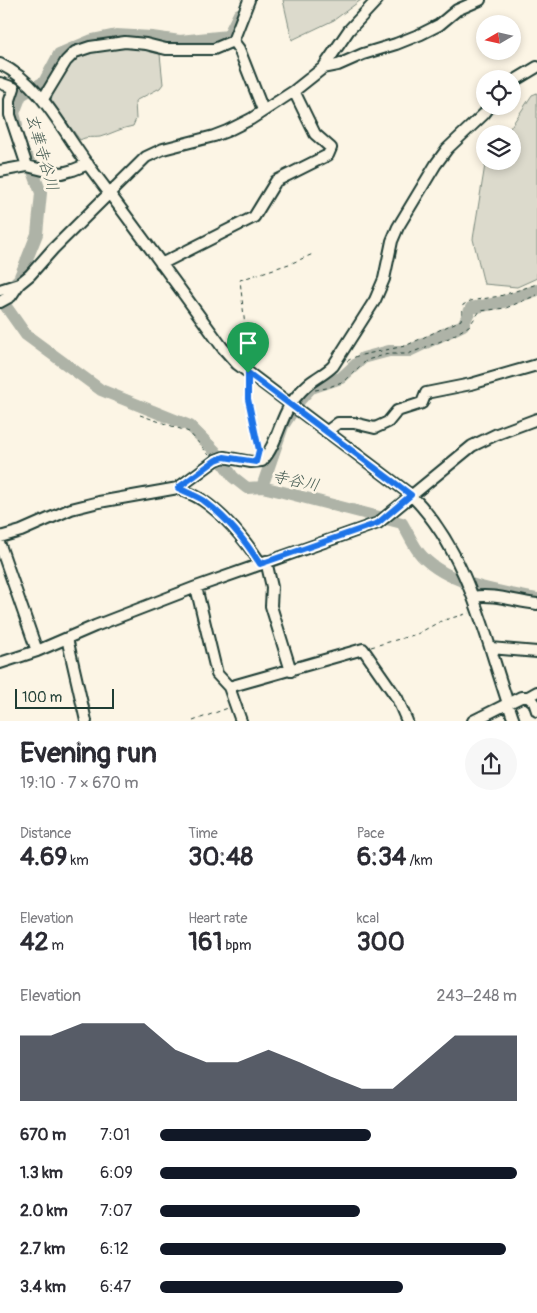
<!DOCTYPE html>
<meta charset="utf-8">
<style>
:root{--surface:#fff;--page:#f7f7f7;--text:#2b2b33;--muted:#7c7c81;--accent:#111827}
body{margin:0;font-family:Pangolin,"Klee One",sans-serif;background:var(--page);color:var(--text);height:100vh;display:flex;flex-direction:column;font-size:19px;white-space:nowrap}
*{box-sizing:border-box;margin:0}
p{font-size:16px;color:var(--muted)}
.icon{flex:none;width:28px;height:28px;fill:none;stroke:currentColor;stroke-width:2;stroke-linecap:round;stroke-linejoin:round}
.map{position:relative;height:721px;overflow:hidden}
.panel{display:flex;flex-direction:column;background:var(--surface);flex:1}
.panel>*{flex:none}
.needle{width:32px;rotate:261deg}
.controls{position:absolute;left:476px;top:15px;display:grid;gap:10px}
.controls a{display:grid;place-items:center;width:45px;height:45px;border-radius:50%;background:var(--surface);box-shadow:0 2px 8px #0003;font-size:25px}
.scale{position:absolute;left:15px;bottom:12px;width:99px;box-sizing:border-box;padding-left:5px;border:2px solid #1f3d34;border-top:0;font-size:14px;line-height:18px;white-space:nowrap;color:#1f3d34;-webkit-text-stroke:4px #fcf5e5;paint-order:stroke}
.pin{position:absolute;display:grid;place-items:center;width:42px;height:42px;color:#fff;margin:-51px -21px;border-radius:50% 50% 50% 0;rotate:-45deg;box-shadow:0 0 5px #0007}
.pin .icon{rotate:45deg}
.round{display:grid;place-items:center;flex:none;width:52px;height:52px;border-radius:26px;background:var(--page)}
.summary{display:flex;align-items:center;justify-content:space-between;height:85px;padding:0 20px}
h1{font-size:28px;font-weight:700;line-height:38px}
.figures{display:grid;grid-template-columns:repeat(3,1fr);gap:8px;height:85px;padding:5px 20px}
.figures div{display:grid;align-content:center}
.figures b{font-size:25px;font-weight:700}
.figures small{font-size:14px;font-weight:400}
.figures p{font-size:14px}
.chart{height:140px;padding:10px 20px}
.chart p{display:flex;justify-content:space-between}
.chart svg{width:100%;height:90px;margin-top:5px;fill:var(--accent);opacity:.7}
ul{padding:0 20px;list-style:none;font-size:16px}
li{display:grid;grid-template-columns:80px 60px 1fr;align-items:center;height:38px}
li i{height:12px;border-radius:6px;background:var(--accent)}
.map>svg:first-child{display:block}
</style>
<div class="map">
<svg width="537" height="721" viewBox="0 0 537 721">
<rect width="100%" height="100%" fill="#fcf5e5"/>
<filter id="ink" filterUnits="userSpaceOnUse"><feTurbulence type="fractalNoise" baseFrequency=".02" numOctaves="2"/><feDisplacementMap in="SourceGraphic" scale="10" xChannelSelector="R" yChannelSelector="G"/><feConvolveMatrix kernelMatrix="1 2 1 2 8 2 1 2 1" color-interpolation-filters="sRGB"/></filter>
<g filter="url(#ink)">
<!-- green -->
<path fill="#dcdacc" stroke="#7e8c80" d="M283,0h78l-27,20 -42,20z
M127,47h7l26,7 3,30 -3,4 -25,13 1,18 -3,7c-12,2 -22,8 -33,11 -8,1 -13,-1 -20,3l-29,-39 2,-8 19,-33 10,-6z
M537,93v185l-20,9 -33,-3 -11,-45 12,-74 2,-4h25v-27h-6l26,-39z"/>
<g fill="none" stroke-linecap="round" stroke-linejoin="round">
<!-- river -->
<path stroke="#aeb3a7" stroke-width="12" d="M17,125l-3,-12 7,-18 23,-13 15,-28 33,-14 24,-5 36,2 28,4 48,-5 11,-22
M7,290l12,-11 18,-45 4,-41 -13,-35
M0,298l26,37 75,55 89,36 25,25 18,26 14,11 15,-1 17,4 123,32c6,10 12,25 20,33 27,29 79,36 115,43
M262,487l21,-61 17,-26 11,-12 30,-10 22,-20 26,-7h20l54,-26 8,-17 32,-6 34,-12"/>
<defs>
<path id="minor" d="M233,41l16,-41
M0,64c42,20 62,67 89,102 45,60 89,120 133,181l15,17 174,131c60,60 75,148 103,226
M323,68l15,-3 25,-11 33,-10 25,-10 18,-9 18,-15 23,-10
M512,82l25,-15
M0,83l14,5 -4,12v15l17,51
M43,99l23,-38 9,-9 15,-5 35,-5 21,2 20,5h48l19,-8 6,8 24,61
M0,171l27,-5 20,5 15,2 11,-3 15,-6
M161,264l93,-47 22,-36 52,-26 3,-7 -16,-14 -21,-43
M0,290l19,-6
M0,302l11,-6 8,-12 11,-9 23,-26 93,-92 17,-8 51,-13 13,-5 24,-12 43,-28 29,-23 26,-38 28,-30
M326,432l12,-9h16l21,5 13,-6 9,-11 25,-8 4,-10 45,-9 66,-19
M178,488c8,4 17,7 24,12 24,16 43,40 59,64
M0,537l21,-6 50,-22 28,-7 79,-14 38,-28 8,-3 27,5 11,-1c14,-15 17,-38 28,-56 5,-8 16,-20 24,-25 7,-5 13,-8 19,-14l42,-66 9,-21 8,-38 6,-14 38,-63 11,-15 37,-35 6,-8
M0,545l37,106
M266,561l6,26 -1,19 20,65
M196,587l21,87 12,13 12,34
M473,597c21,-4 43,5 64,7
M67,638l19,83
M491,648l46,4
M0,663l37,-12 58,-25 101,-39 182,-64 94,-77 25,-12 40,-15
M229,687l134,-38 34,49 10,23
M528,697l6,5 3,9
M473,721l48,-24h7l9,-5"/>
</defs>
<!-- minor casing -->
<use href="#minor" stroke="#1f3d34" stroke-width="14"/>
<!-- path -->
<path stroke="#1f3d34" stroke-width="1" stroke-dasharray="4 4" stroke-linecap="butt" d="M246,360l1,-15 -7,-65 52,-17 21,-9
M347,361l10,-5 48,-10 56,-26 2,-15 7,-4 30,-5 37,-12
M248,384v15l10,52
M315,390l12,-2 17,-7 23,-21 21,-6h20l41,-16 20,-12 11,-15 26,-3 31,-13
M140,415l49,17 20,23
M371,647l46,-13 24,-13 28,-8
M193,721l35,-13"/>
<!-- minor -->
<use href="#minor" stroke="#fcf5e5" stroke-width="10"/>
</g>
</g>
<g fill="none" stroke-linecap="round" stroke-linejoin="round" filter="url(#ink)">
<defs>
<path id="route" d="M248,373l163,122 -33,28 -118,41c-15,-24 -34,-47 -57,-64 -8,-5 -17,-8 -25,-12l38,-28 8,-3 32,5 3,-12 -11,-51z"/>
</defs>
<!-- route casing -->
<use href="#route" stroke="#fff" stroke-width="10"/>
<!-- route -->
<use href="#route" stroke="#1a73e8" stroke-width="6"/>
</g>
<g text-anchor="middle" stroke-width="5" stroke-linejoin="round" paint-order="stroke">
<!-- water labels -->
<g font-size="16" font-style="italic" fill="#435a51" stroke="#fcf5e5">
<text transform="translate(43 152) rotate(74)" y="6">玄華寺谷川</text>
<text transform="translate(296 480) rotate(12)" y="6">寺谷川</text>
</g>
</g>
</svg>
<div class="controls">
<a><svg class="needle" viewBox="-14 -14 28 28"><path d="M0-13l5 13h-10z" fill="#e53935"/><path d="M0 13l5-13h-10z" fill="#7c7c81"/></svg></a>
<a><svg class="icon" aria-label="locate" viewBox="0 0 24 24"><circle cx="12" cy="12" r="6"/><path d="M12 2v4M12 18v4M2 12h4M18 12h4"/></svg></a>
<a><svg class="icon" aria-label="layers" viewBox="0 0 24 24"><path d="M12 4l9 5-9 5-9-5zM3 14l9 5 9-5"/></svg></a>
</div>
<div class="scale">100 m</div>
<div class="pin" style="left:248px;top:373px;background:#1e9e55"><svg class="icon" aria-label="arrive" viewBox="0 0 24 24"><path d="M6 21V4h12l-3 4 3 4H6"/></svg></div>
</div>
<section class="panel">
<div class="summary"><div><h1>Evening run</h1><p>19:10 · 7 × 670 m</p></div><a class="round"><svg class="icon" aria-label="share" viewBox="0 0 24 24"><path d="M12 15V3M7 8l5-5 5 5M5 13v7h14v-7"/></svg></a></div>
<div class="figures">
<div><p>Distance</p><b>4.69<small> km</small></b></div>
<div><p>Time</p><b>30:48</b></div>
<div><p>Pace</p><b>6:34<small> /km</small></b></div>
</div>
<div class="figures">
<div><p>Elevation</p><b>42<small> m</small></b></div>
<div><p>Heart rate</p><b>161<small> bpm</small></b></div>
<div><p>kcal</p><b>300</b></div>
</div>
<div class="chart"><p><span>Elevation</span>243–248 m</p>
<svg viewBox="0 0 160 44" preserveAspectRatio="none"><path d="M0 44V12L10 12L20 6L30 6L40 6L50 19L60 25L70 25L80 19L90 25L100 32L110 38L120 38L130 25L140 12L150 12L160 12V44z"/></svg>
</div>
<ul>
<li><b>670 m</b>7:01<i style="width:59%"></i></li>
<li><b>1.3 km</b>6:09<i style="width:100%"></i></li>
<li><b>2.0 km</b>7:07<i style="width:56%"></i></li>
<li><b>2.7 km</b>6:12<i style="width:97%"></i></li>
<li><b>3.4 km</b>6:47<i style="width:68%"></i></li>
</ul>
</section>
